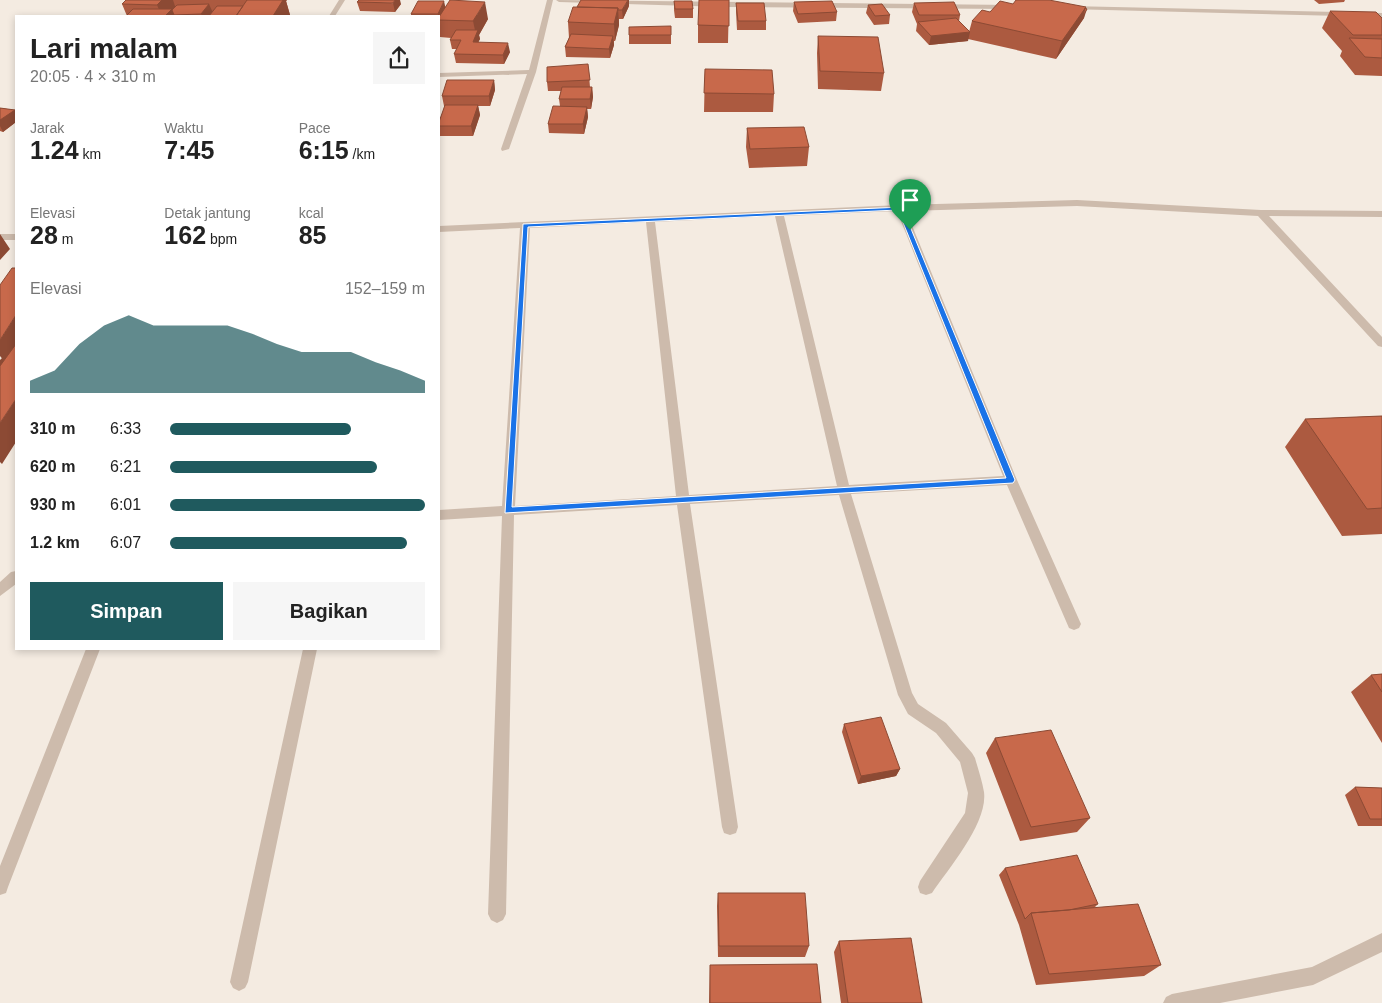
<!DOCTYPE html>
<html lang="id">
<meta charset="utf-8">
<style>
:root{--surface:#fff;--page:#f6f6f6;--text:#222;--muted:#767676;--accent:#1f5a5e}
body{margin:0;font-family:Helvetica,sans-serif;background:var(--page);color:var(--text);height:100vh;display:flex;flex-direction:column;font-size:19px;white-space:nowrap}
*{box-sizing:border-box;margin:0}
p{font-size:16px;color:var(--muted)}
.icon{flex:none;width:28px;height:28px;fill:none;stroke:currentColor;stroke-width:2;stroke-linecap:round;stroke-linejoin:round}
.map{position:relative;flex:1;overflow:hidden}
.panel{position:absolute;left:15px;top:15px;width:425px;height:635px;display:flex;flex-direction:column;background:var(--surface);border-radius:0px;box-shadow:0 2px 8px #0003}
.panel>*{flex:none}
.pin{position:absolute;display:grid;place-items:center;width:42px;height:42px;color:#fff;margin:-51px -21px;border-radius:50% 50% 50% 0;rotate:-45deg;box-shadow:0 0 5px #0007}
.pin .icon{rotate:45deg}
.round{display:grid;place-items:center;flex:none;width:52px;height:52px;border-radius:0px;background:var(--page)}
.overview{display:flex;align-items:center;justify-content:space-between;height:85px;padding:0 15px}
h1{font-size:28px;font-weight:800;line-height:38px}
.metrics{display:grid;grid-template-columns:repeat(3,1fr);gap:8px;height:85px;padding:5px 15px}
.metrics div{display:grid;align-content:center}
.metrics b{font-size:25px;font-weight:800}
.metrics small{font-size:14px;font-weight:400}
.metrics p{font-size:14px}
.chart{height:140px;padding:10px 15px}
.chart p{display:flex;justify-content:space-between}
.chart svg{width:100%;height:90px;margin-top:5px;fill:var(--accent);opacity:.7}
.action{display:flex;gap:10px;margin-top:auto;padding:10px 15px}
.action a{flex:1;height:58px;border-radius:0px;background:var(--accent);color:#fff;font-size:20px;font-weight:800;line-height:58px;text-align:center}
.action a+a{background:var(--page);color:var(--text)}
ul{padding:0 15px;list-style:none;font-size:16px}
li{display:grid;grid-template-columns:80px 60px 1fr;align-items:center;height:38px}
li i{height:12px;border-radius:6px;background:var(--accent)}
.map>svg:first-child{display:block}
</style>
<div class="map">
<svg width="1382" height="1003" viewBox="0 0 1382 1003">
<rect width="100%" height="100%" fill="#f4ebe1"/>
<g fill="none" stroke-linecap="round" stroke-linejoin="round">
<!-- street -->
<path fill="#cdbbac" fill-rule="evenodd" d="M339,0h6l-10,16h-6z
M547,0h6l-17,72 -27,77 -7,2 -1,-2 26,-75 -88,3v-4l90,-3z
M556,0l456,5 3,2 -3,2 -287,-2 -166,-5z
M1069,6l313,7v4l-315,-8v-2z
M1077,200l184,10 121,1v6l-113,-1 113,121v10l-4,-1 -120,-130 -181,-10 -171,5 111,269 64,144 -2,4 -5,2 -5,-2 -62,-143 -156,9 61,199 6,11 28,19 26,30 3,5c3,11 7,22 9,34 4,31 -35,76 -52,101l-6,2 -6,-2 -2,-6 2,-6 45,-68 3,-20 -8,-31 -24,-29 -28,-19 -10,-19 -59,-200 -149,9 48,323 -2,6 -6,2 -6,-2 -2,-6 -45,-322 -163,10 -8,399 -3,6 -6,3 -6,-3 -3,-6 14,-398 -63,4v-10l63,-4 18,-278 -81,4v-6l461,-21zM897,211l106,265 -154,9 -65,-269zM775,216l62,270 -148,9 -34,-273zM646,222l30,274 -161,10 15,-278z
M0,234h16v6h-16z
M16,571v13l-16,12v-14l11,-10z
M86,649h14l-92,238 -2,6 -6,2v-29z
M303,649h14l-69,333 -3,6 -6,3 -6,-3 -3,-6z
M1382,933v19l-69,33 -93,18h-57l3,-6 6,-3 140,-27z"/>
</g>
<!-- wall -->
<path fill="#ac5a40" d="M126,0h161l-1,1 4,14v1h-164h1l-5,-12z
M359,0l42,4 -6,8 -35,-1 -3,-9z
M729,0l-1,43h-30v-18z
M1314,0h31l-1,2 -25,2z
M674,1l19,8v9h-18l-1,-8z
M794,2l43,10 -1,9 -38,2 -5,-12z
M736,3l30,18v9h-29l-1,-18z
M914,3l46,12 -1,6 10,11 3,-11 18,-9 23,-8 72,4 -1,10 -28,41 -88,-20v2l-39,4 -13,-14 1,-7 -5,-12z
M868,5l22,10 -1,9 -15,1 -8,-12z
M629,6l-6,13h-4v6l-4,16h-1v4l-4,13 -44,-1 -1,-10 4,-9 -1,-16z
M446,7l42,12 -9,16 1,4 -2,3 32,10 -6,12 -48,-1 -2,-9 3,-5h-5l-2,-9 1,-2 -11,-1 -1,-7v-14h-28v-2z
M1330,11l52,24v41l-27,-1 -15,-19 2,-5 -20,-23z
M671,26v18h-42v-9z
M818,36l66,37 -3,18 -63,-2 -1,-36z
M588,64l2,23h2l1,10 -2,12h-4l1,8 -4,17 -35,-1 -1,-9 12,-18 -1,-7 2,-8h-13l-1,-9z
M705,69l69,25 -1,18h-69z
M494,80l1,10 -5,16h-12l2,9 -7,21h-34v-14l6,-16h-1l-2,-10z
M0,108l15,2 1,1v11l-13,10 -3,-1z
M747,128l62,19 -2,19 -58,2 -3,-21z
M1382,416v118l-40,2 -57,-89 20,-28z
M1382,674v69l-31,-51 20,-17z
M844,724l56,45 -4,7 -38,8 -16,-52z
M995,738l95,80 -13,14 -57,9 -34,-88z
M1355,787l27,1v38h-24l-13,-31z
M1005,868l93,36 -4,4 67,57 -17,11 -108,9 -17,-60 -20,-50z
M718,893l91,53 -4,11h-87l-1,-51z
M839,941l83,62h-81l-7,-51z
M710,965l111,38h-112z"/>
<!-- shaded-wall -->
<path fill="#8c4a34" d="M162,0h11l3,9 -3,4 2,3h-13l-5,-11z
M274,0h13l-1,1 4,14v1h-17z
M395,0h5l1,4 -6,8 -2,-9z
M628,0h1v6l-6,13 -1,-9z
M444,1l2,9 -8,6v-2z
M485,2l3,17 -9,16 1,4 -6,12 -1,-9 3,-7 -3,-14z
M209,4l4,9 -3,3h-8l-1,-2z
M1086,7l-3,9 4,-7 -3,9 -28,41 6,-18z
M618,8l1,17 -4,16 -1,-17z
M970,32l-2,9 -39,4 2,-9z
M613,36l1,9 -4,13 -1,-9z
M508,43l2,9 -6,12 -1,-9z
M494,80l1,10 -5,16 -1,-10z
M592,87l1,10 -2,12 -1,-10z
M478,105l2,10 -7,21 -2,-10z
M587,107l1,10 -4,17 -1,-10z
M15,110l1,1v11l-13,10 -3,-6v-6z
M0,234l10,15 -10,11z
M16,315v42l-6,11 -10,-12v-16z
M2,358l8,10 -10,15v-23z
M16,399v43l-14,22 -2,-2v-39z
M900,769l-4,7 -38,8 3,-8z"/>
<!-- building -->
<path fill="#c8694b" stroke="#8c4a34" d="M126,0h36l-5,5 -35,-1z
M247,0h36l-10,16h-37z
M359,0h36l-2,3 -36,-1z
M450,0l35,2 -12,19 -34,-1v-3z
M581,0h47l-6,10h-4v-2l-41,-1z
M699,0h30v26l-31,-1z
M1016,0h33l37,7 -24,34 -90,-20 10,-11 8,2 10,-11 13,3z
M418,1h26l-6,13h-27z
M674,1h18l1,8h-18z
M832,1l5,11 -39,2 -4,-12z
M954,2l6,13h-41l-5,-12z
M736,3h28l2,18h-28z
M209,4l-8,10 -27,1 -2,-5 5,-5z
M882,4l8,11 -15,1 -7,-11z
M217,6h26l-7,10h-27z
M573,7l45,1 -4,16 -46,-2z
M1085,8l2,1 -4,7z
M133,9h39l-7,7h-39z
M1330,11l46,1 6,6v17h-29z
M956,18l14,14 -39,4 -13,-14z
M671,26v9h-42v-8z
M456,30h22l-5,12 35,1 -5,12 -49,-1 7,-14h-11z
M571,34l42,2 -4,13 -44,-2z
M818,36l60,1 6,36 -64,-2z
M1349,38l33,1v19l-17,-1z
M588,64l2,16 -43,2v-15z
M705,69l67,1 2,24 -70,-1z
M447,80h47l-5,16h-47z
M562,87h30l-2,12h-31z
M445,105h33l-7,21h-32v-4z
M553,106l34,1 -4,17h-35z
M0,108l15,2 -15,10z
M804,127l5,20 -59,2 -3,-21z
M12,268h4v47l-16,25v-55z
M16,344v55l-16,24v-57z
M1382,416v92l-15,1 -62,-90z
M1382,674v18l-11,-17z
M881,717l19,52 -39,7 -17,-52z
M1051,730l39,88 -59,9 -36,-89z
M1355,787l27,1v31h-12z
M1077,855l21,49 -29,6 -38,3 -6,6 -20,-51z
M718,893h87l4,53h-90z
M1138,904l23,61 -112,9 -18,-61z
M911,938l11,65h-74l-9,-62z
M817,964l4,39h-111v-38z"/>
<!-- route -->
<path fill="#1a73e8" stroke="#fff" fill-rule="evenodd" d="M902,207l113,273 -2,3 -508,30 18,-289zM898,210l108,268 -494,29 16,-280z"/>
</svg>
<div class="pin" style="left:910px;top:230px;background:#1e9e55"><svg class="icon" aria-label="arrive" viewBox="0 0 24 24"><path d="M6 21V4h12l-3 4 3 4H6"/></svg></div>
<section class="panel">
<div class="overview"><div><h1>Lari malam</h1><p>20:05 · 4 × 310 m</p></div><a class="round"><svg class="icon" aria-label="share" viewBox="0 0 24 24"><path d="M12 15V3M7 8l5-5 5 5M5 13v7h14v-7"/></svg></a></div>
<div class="metrics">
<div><p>Jarak</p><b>1.24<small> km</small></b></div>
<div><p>Waktu</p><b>7:45</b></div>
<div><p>Pace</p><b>6:15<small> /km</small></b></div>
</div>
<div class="metrics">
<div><p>Elevasi</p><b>28<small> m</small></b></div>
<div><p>Detak jantung</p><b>162<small> bpm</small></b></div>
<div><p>kcal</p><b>85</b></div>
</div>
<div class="chart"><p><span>Elevasi</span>152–159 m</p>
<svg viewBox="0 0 160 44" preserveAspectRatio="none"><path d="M0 44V38L10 33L20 20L30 11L40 6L50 11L60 11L70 11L80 11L90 15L100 20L110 24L120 24L130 24L140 29L150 33L160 38V44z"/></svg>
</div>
<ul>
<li><b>310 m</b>6:33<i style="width:71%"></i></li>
<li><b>620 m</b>6:21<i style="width:81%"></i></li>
<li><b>930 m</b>6:01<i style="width:100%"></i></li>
<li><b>1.2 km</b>6:07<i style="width:93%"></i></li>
</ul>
<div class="action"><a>Simpan</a><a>Bagikan</a></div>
</section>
</div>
